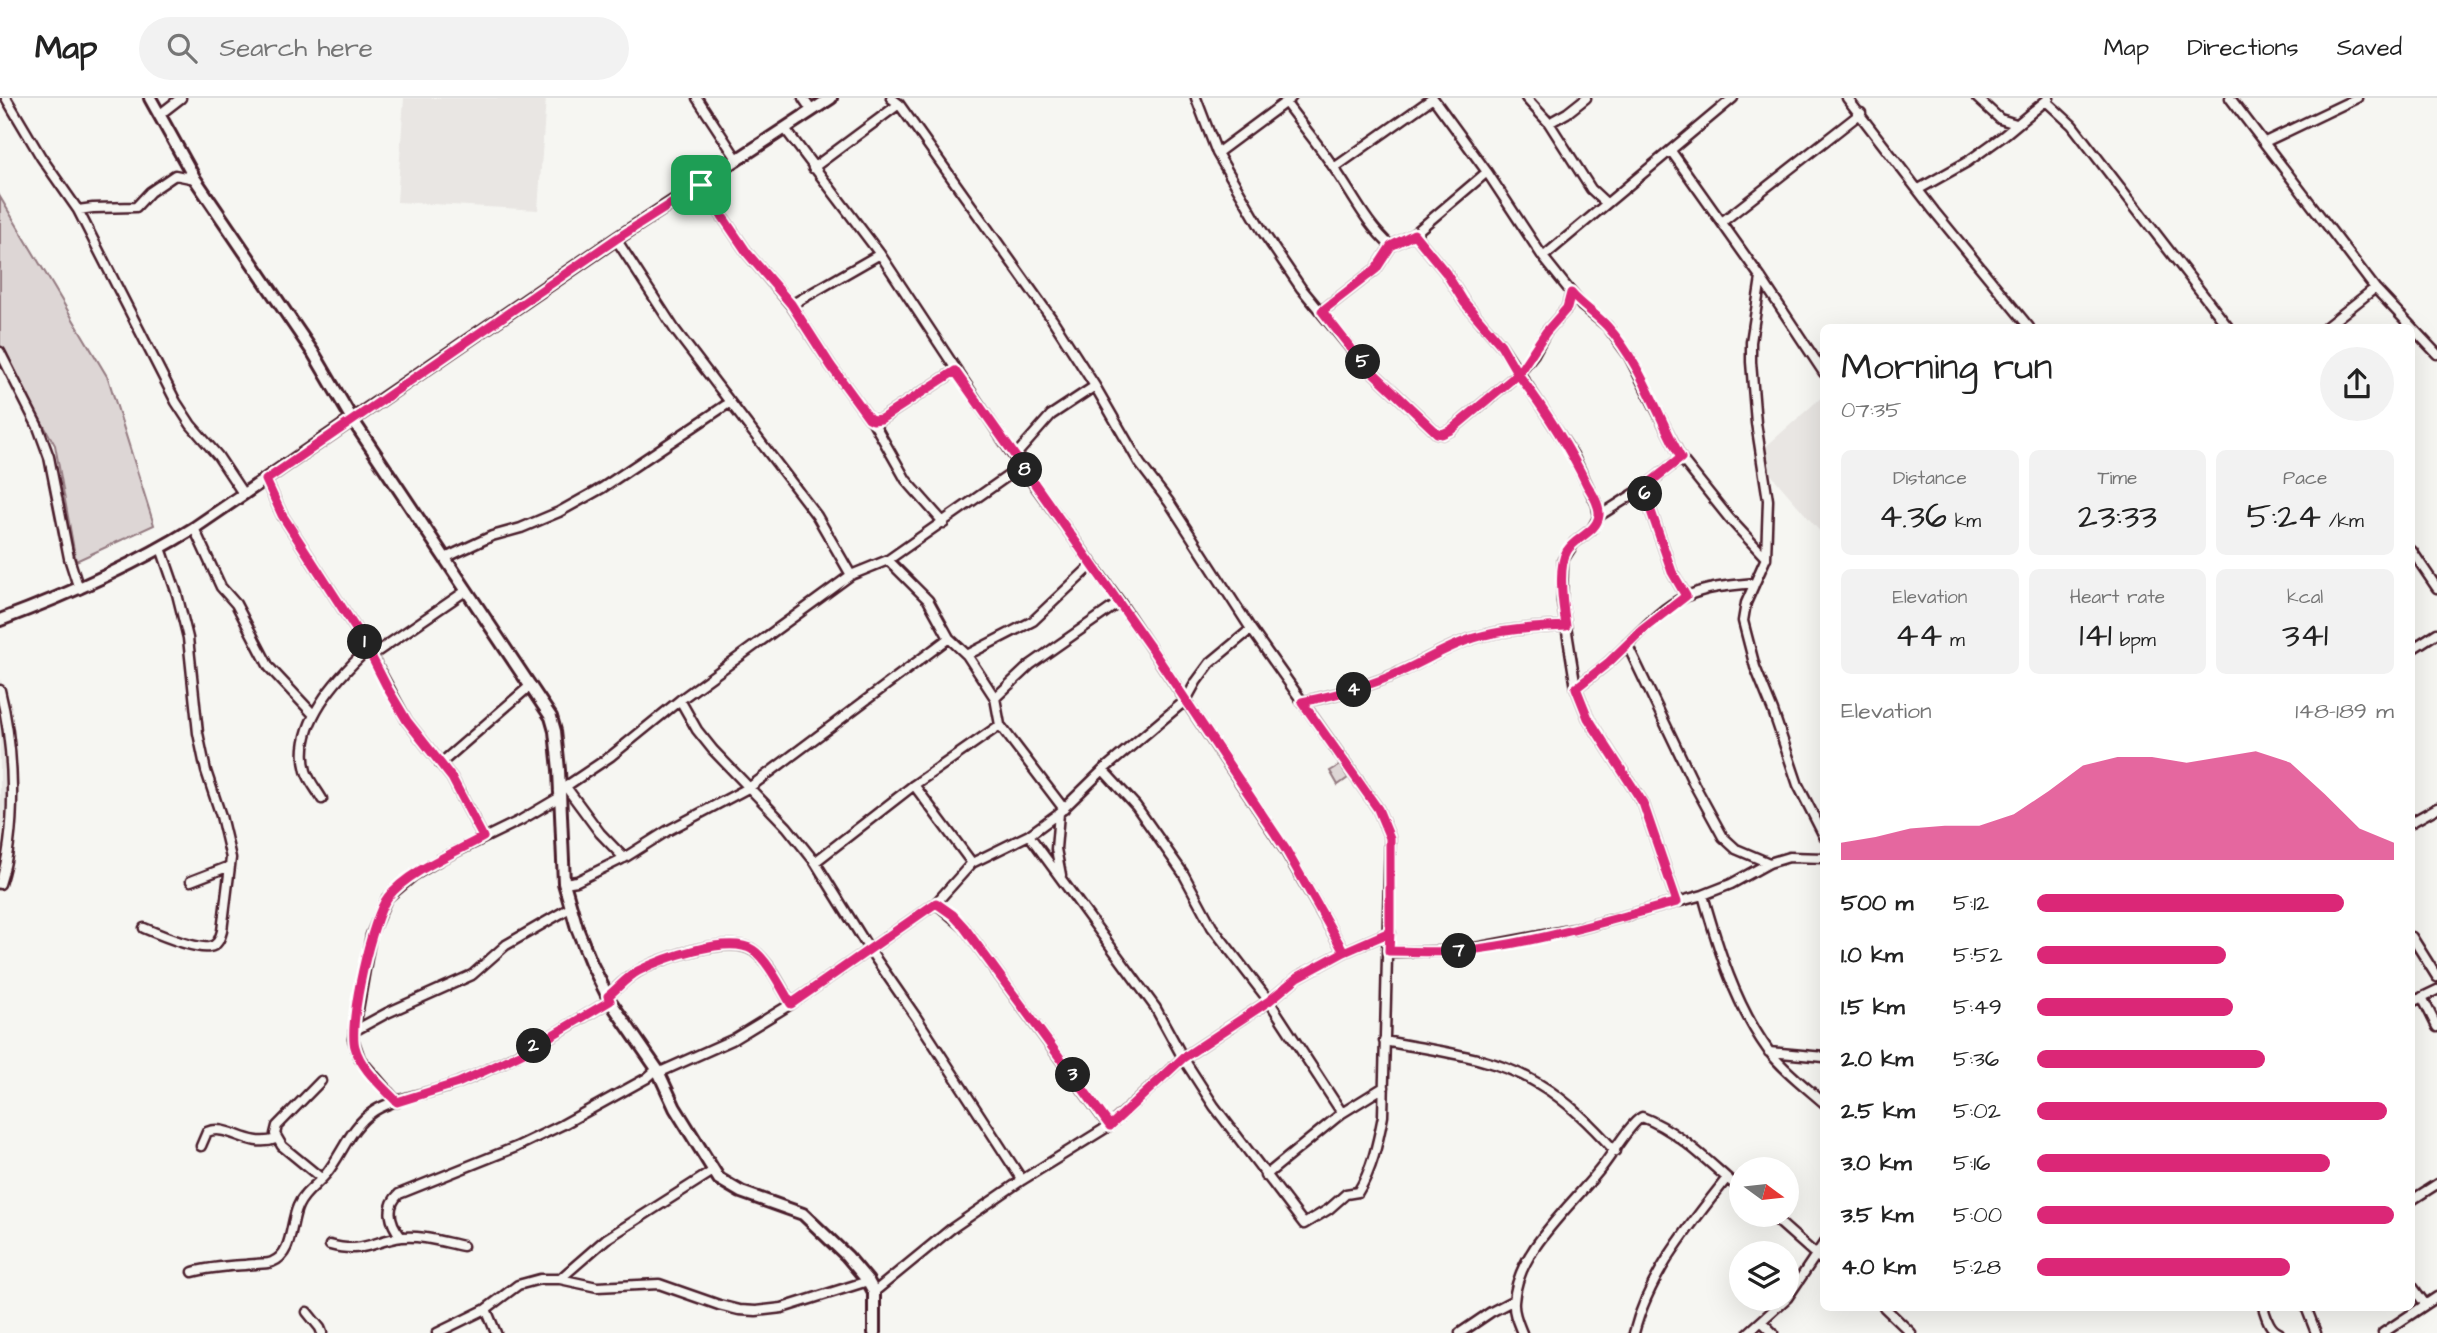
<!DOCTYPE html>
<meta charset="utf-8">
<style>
:root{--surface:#fff;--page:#f2f2f2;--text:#222;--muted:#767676;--line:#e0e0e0;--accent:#db2777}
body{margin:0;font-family:"Architects Daughter",sans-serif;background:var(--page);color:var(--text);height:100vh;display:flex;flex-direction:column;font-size:26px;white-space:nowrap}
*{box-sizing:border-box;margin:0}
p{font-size:23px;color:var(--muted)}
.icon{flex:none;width:38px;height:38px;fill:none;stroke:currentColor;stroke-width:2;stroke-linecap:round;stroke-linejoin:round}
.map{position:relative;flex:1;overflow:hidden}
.side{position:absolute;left:1820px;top:226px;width:595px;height:987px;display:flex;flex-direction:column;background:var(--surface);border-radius:10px;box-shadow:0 7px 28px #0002}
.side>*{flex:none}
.needle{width:46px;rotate:105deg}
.buttons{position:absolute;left:1729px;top:1059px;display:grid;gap:14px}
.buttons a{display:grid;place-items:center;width:70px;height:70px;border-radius:50%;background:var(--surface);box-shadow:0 7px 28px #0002;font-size:35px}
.pin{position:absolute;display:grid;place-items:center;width:60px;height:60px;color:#fff;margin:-30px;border-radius:14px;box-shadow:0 4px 10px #0006}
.km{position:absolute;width:35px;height:35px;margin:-18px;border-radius:50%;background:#222;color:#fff;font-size:19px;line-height:35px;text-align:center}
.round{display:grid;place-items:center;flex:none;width:74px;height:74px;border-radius:37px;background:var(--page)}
.summary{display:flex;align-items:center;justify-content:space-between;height:119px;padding:0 21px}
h1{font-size:38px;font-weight:600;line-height:52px}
.figures{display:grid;grid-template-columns:repeat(3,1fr);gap:10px;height:119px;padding:7px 21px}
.figures div{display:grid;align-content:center;border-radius:10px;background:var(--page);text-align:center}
.figures b{font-size:35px;font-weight:600}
.figures small{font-size:19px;font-weight:400}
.figures p{font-size:19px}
.chart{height:196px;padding:14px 21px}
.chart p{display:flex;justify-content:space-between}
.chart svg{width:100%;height:126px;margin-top:7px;fill:var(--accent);opacity:.7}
ul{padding:0 21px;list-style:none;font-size:23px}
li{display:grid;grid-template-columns:112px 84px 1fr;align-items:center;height:52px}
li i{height:18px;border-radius:9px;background:var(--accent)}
header{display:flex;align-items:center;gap:42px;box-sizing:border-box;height:98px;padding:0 35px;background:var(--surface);border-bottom:2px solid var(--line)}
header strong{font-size:33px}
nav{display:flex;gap:38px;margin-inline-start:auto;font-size:24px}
.search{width:490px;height:63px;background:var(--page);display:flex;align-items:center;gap:18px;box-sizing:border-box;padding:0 24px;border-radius:38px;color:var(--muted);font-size:26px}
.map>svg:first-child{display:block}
</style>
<header>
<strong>Map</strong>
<div class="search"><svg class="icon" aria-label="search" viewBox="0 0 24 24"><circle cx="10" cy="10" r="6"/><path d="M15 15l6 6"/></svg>Search here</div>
<nav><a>Map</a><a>Directions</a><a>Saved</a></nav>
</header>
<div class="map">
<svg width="2437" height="1235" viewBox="0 0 2437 1235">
<rect width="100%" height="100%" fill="#f6f6f2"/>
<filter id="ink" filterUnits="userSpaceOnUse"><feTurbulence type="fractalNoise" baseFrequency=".0143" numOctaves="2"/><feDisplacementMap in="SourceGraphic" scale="14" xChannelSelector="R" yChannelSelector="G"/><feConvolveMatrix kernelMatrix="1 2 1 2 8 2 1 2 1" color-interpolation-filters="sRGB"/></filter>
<g filter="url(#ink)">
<!-- built -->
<path fill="#e9e6e3" d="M404,0h142l-8,112 -141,-8z
M1823,298v139l-68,-79z
M0,581l12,28 -9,123 -3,11z"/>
<!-- green -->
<path fill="#ddd6d5" stroke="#947a80" stroke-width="2" d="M0,99l108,181 46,147 -78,36 -21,-116 -55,-96z
M1340,667l8,13 -10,7 -8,-14z"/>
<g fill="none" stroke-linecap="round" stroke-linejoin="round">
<defs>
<path id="street" d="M6,0l35,59 37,53 98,192 15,23 27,31 26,39
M697,0l40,61
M803,0l9,13
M891,0l8,6 153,215 43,67 45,78 29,38 82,127 127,180 12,29 -7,278c-5,26 -11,54 -25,76l-12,2 -17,15 -25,15 -90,-118 -31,-48 -28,-51 -126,-172
M1196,0l21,55 46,79 38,56 60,73 76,72 5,1 9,-4 67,-56 16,-20 12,-22 21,-24 4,-15
M1433,0l54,74 56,85 39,49 25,20 22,30 52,102 48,60 37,40
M1526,0l23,25 42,66 15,14
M1847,0l87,113 95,116
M1977,0l23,21 16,5
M2230,0l145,190 62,66
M2046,3l26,24 156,202
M1285,4c16,22 34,43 49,66 19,27 32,56 57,78
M159,17l22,-17
M1549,25l18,-10 19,-15
M786,32l94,124 134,203 106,145 165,248 59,102
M2265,44l92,-44
M1671,53l90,127 63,95
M1217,55l74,-55
M813,70l86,-64
M1334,70l99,-70
M701,87l47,69 43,51 40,61 38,52 3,2 9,-1 74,-48
M1919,91l48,-27 35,-25 47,-39
M78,112l15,-2 43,-1 14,-15 25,-17 20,4
M1722,124l139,-109
M1414,136l73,-62
M616,141l59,91 142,186 34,59
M1543,159l190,-159
M1761,180l-10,64v20l5,61 12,77 -2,58 -20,45 -3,18 12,46 18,44 25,74 26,51
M791,207l89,-51
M1322,213l54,-42 15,-23 23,-12 32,39 18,29 37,43 72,110 24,50 2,11 -7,13 -18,14 -11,17 -1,41 14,87 12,30 55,85 34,99
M2326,229l49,-39
M0,254l38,75 11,30 20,101 10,31
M872,322l34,60 38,43
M1014,359l37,-42 44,-29
M266,382l16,35 81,125 44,81 45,57 31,59
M1643,390l29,84 14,24
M1599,418l44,-28 38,-30
M194,430l27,59 15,17 33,63 45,48
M2412,453l25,37
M445,460l47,-22 29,-8 38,-16 43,-24 127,-85
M888,462l40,40 21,38 18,17 28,43 5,27 64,84
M1627,546l67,140 29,53 13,12 33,14
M2412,551l25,-16
M967,557l66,-34 59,-56
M371,558l96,-66
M1576,590c11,-9 23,-17 34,-27 24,-21 46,-51 75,-64 21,-10 47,-12 70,-14
M0,592c14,56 18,139 0,194
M995,600l35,-33 90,-63
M680,602l17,30 16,20 74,77 28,35 54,87 47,68 106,163
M1302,604c34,-7 66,-15 98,-30 25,-11 47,-26 74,-34 30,-9 60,-10 91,-12
M440,666l91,-79
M1103,672l33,36 47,67 29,54 57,74 73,112
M914,687l58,78
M566,689l34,46 24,25
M559,693l52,-35 69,-56 171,-125 37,-15 134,-94
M322,701c-5,-9 -13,-18 -16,-28 -13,-47 32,-94 62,-122
M1059,715l-3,36 5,26
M2412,724l25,-14
M815,764l99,-77 86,-60
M191,783l39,-15
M564,785l13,-2 47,-23 43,-27 83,-44 199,-149
M1703,797c15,53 32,109 65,155 15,20 38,37 56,53
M936,805l28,24 145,199
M144,830c14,6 50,21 65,19 9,-1 11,-9 13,-16l9,-73 -10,-42 -15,-45 -8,-38 -10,-95 -11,-44 -16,-46
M2412,839l25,40
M1389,854l70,-1 122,-23 122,-33 28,-11 38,-21 20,-6 35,1
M608,898c9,-8 18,-18 29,-24 23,-14 94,-38 117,-21 16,12 27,36 37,53
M2422,899l15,30
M2412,904l25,-12
M354,933l33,-18 85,-38 34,-30 64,-37
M1384,943c52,10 109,15 155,43 29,17 53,42 76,67
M1769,954l55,5
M658,975l74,-33 59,-36 145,-101 36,-40 57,-28 30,-22 44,-43 83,-70 10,-18 14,-19 41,-34
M321,983l-44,45 -2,8 7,12 39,32
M397,1004l-37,-43 -7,-20 18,-104 16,-37 26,-22 30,-18 78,-38 39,-23
M201,1048l6,-14c21,-9 41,17 69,7
M1265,1078l77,-63 42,-26
M2412,1102l25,-16
M1770,1116l54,48
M401,1139c-11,-14 -16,-30 -2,-43l117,-47 46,-22 85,-47 10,-9
M330,1147c34,9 42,-4 72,-8 20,-2 41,5 61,9
M193,1174c21,-6 42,-6 63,-8 5,-1 12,0 16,-2 21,-8 18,-39 26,-56 6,-14 19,-21 28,-32 17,-21 24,-47 48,-63 22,-14 61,-18 86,-29 53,-22 102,-52 150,-81
M560,1181l46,-40 107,-68
M2412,1188l13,18
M874,1194l77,-63 71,-49 87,-54 74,-68 86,-57 29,-24 46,-25 46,-20
M1787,1200l37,-55
M1884,1209l27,26
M2263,1209c3,9 6,22 16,26
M2306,1209l10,26
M486,1211l10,24
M307,1214l13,16 2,5
M1762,1224l11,11
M437,1235l49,-24 32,-24 22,-6h20l37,8 62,-3 60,21 20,5 17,1 26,-3 86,-27
M1460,1235l31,-21 23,-12
M1522,1235c-4,-10 -9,-20 -8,-31 3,-52 58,-96 88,-135 10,-12 28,-44 40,-50 38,14 69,48 99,73
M1634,1235c15,-59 56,-108 93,-155
M1748,1235l39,-35
M2383,1235l54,-36"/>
<path id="secondary" d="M150,0l45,81 119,175 38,65 199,298 4,14 4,39 5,113 13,45 14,35 19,38 47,68 18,39 44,71 22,13 62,22 44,42 21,25 6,11v41
M0,522c67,-25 133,-54 194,-92l422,-289 215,-141"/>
</defs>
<!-- street casing -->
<use href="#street" stroke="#4a1f2b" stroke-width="13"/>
<!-- secondary casing -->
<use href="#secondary" stroke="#4a1f2b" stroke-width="16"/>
<!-- street -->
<use href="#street" stroke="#f6f6f2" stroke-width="8"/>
<!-- secondary -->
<use href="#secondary" stroke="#f6f6f2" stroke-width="10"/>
</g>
</g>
<g fill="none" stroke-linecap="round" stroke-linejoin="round" filter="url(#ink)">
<defs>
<path id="route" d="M701,87l-85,54 -350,241 16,35 81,125 25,49 19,32 45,57 31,59c-28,16 -75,34 -95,60 -16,20 -40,126 -33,150 5,21 28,40 42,55l61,-19 33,-15 33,-16 86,-51 -2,-5c10,-8 19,-19 30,-25 23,-12 91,-37 115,-21 14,9 29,39 38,54l145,-101 17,12 11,12 146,199 73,-68 86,-57 29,-24 46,-25 46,-20v-94l-12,-29 -76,-107c34,-7 66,-15 98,-30 25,-11 48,-26 74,-34 30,-9 60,-10 92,-12 -3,-19 -9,-59 1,-75 8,-14 30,-18 32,-36 1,-10 -7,-22 -12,-30 -19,-40 -42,-75 -69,-111l-67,56 -9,4 -5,-1 -76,-72 -39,-50 54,-42 15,-23 23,-12 32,39 18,29 37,43 17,29 28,-42 21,-24 4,-15c11,13 25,21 36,33 34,37 50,89 74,132l-38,30 29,84 14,24 -44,34 -33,32 -33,26 12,30 55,85 34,99c-71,19 -144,42 -217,49 -24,2 -48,0 -71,0l1,-19 -46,20 -58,-102 -133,-199 -198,-280 -74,48 -8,1 -4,-2 -38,-52 -40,-62 -43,-50 -47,-69"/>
</defs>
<!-- route casing -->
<use href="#route" stroke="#fff" stroke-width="14"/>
<!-- route -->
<use href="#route" stroke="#db2777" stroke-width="9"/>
</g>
</svg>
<div class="buttons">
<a><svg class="needle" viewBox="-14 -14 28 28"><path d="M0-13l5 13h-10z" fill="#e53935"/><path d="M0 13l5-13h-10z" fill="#767676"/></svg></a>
<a><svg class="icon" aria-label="layers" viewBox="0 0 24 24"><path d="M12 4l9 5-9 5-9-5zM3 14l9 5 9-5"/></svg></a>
</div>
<div class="pin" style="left:701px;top:87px;background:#1e9e55"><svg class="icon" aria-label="arrive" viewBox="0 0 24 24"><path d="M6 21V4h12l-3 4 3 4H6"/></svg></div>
<b class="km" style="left:365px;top:544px">1</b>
<b class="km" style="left:534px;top:948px">2</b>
<b class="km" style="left:1073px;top:977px">3</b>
<b class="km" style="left:1354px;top:592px">4</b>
<b class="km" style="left:1363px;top:264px">5</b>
<b class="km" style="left:1645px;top:396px">6</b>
<b class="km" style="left:1459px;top:853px">7</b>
<b class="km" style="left:1025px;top:372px">8</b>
<section class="side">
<div class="summary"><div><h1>Morning run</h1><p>07:35</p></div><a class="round"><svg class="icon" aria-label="share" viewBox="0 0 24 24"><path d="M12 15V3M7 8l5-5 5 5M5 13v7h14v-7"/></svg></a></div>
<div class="figures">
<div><p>Distance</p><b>4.36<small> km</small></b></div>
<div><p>Time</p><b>23:33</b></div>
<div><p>Pace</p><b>5:24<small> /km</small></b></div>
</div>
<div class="figures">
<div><p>Elevation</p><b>44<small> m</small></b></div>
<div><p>Heart rate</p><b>141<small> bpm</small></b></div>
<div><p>kcal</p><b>341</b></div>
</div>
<div class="chart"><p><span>Elevation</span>148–189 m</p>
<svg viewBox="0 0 160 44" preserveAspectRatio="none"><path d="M0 44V38L10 36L20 33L30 32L40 32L50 28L60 20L70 11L80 8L90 8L100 10L110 8L120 6L130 10L140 21L150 33L160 38V44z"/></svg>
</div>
<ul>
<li><b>500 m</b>5:12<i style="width:86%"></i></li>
<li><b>1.0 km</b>5:52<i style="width:53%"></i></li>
<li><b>1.5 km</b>5:49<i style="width:55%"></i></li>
<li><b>2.0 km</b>5:36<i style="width:64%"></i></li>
<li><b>2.5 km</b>5:02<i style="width:98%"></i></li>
<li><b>3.0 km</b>5:16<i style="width:82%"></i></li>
<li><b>3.5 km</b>5:00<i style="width:100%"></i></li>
<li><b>4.0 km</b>5:28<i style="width:71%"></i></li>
</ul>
</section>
</div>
